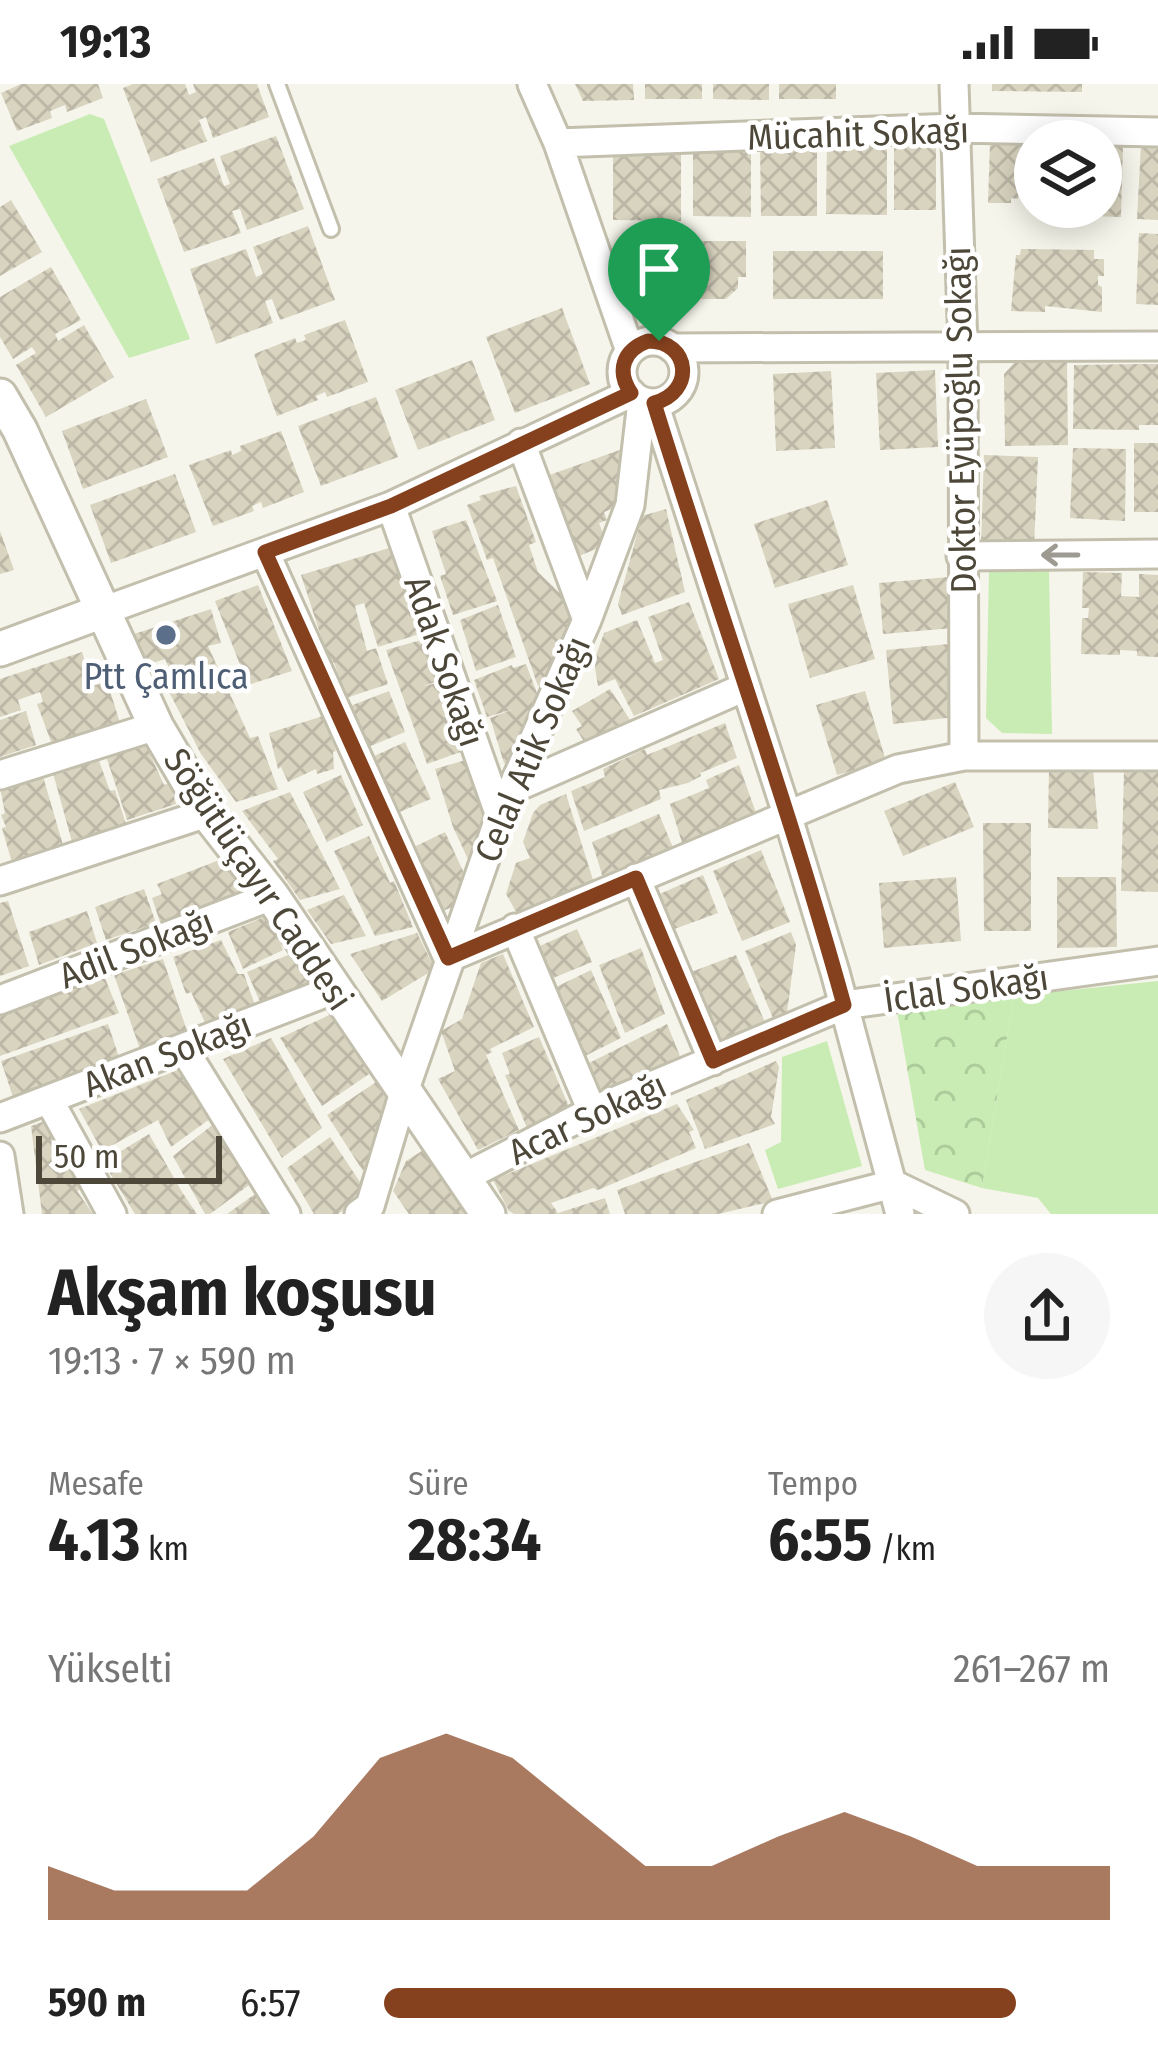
<!DOCTYPE html>
<html lang="tr">
<meta charset="utf-8">
<style>
:root{--surface:#fff;--page:#f6f6f6;--text:#222;--muted:#767676;--accent:#85411e}
body{margin:0;font-family:"Fira Sans Condensed",sans-serif;background:var(--page);color:var(--text);height:100vh;display:flex;flex-direction:column;font-size:45px;white-space:nowrap}
*{box-sizing:border-box;margin:0}
p{font-size:39px;color:var(--muted)}
.icon{flex:none;width:66px;height:66px;fill:none;stroke:currentColor;stroke-width:2;stroke-linecap:round;stroke-linejoin:round}
.map{position:relative;height:1130px;overflow:hidden}
.details{display:flex;flex-direction:column;background:var(--surface);flex:1}
.details>*{flex:none}
.fabs{position:absolute;left:1014px;top:36px;display:grid;gap:24px}
.fabs a{display:grid;place-items:center;width:108px;height:108px;border-radius:50%;background:var(--surface);box-shadow:0 6px 30px #0003;font-size:60px}
.scale{position:absolute;left:36px;bottom:30px;width:186px;box-sizing:border-box;padding-left:12px;border:6px solid #4c4738;border-top:0;font-size:33px;line-height:42px;white-space:nowrap;color:#4c4738;-webkit-text-stroke:9px #fff;paint-order:stroke}
.pin{position:absolute;display:grid;place-items:center;width:102px;height:102px;color:#fff;margin:-123px -51px;border-radius:50% 50% 50% 0;rotate:-45deg;box-shadow:0 0 12px #0007}
.pin .icon{rotate:45deg}
.round{display:grid;place-items:center;flex:none;width:126px;height:126px;border-radius:63px;background:var(--page)}
.head{display:flex;align-items:center;justify-content:space-between;height:204px;padding:0 48px}
h1{font-size:66px;font-weight:700;line-height:90px}
.metrics{display:grid;grid-template-columns:repeat(3,1fr);gap:18px;height:204px;padding:12px 48px}
.metrics div{display:grid;align-content:center}
.metrics b{font-size:60px;font-weight:700}
.metrics small{font-size:33px;font-weight:400}
.metrics p{font-size:33px}
.chart{height:336px;padding:24px 48px}
.chart p{display:flex;justify-content:space-between}
.chart svg{width:100%;height:216px;margin-top:12px;fill:var(--accent);opacity:.7}
ul{padding:0 48px;list-style:none;font-size:39px}
li{display:grid;grid-template-columns:192px 144px 1fr;align-items:center;height:90px}
li i{height:30px;border-radius:15px;background:var(--accent)}
.status{display:flex;justify-content:space-between;align-items:center;height:84px;padding:0 60px;background:var(--surface);direction:ltr}
.status svg{height:33px;fill:currentColor}
.map>svg:first-child{display:block}
</style>
<div class="status"><b>19:13</b><svg viewBox="0 0 49 12"><path d="M0 12V9h3v3zM5 12V6h3v6zM10 12V3h3v9zM15 12V0h3v12zM26 1h20v11H26zM47 4h2v5h-2z"/></svg></div>
<div class="map">
<svg width="1158" height="1130" viewBox="0 0 1158 1130">
<defs>
<pattern id="forest-crowns" width="20" height="18" patternUnits="userSpaceOnUse" patternTransform="scale(3)"><rect width="20" height="18" fill="#c8ecb3"/><path d="M2 6a3 3 0 1 1 6 0M12 15a3 3 0 1 1 6 0" fill="none" stroke="#adcc9b"/></pattern>
<pattern id="building-cross-hatch" width="8" height="8" patternUnits="userSpaceOnUse" patternTransform="scale(3)"><rect width="8" height="8" fill="#d9d4c0"/><path d="M0 0l8 8M0 8l8-8" fill="none" stroke="#bcb7a6"/></pattern>
</defs>
<rect width="100%" height="100%" fill="#f6f5eb"/>
<!-- forest -->
<path fill="url(#forest-crowns)" d="M1014,912l-32,192 -57,-18 -28,-159z"/>
<!-- green -->
<path fill="#c8ecb3" d="M90,30l14,5 86,220 -61,19 -120,-212z
M1049,486l3,164 -50,-1 -16,-15 3,-146z
M1158,897v233h-107l-13,-16 -56,-10 32,-192z
M827,957l35,125 -84,23 -13,-39 16,-8 1,-85z"/>
<!-- building -->
<path fill="url(#building-cross-hatch)" d="M21,0h77l5,14 -36,14 -2,-7 -15,6 2,7 -35,13 -16,-38z
M133,0h52l4,11 7,-3 -3,-8h64l12,33 -56,21 -7,-21 -7,3 8,21 -56,21 -28,-74z
M575,0h58l1,16 -51,1z
M645,0h57v15h-57z
M713,0h56v16l-56,-1z
M779,0h57v15h-57z
M992,0h90v8l-90,-1z
M276,52l28,73 -57,21 -7,-21 -8,2 9,22 -57,19 -27,-73 57,-21 10,28 6,-2 -10,-28z
M827,57h60v74l-61,-1z
M990,58h45l-2,34h-9l-6,23 -7,-1v5h-23z
M613,59h68v78l-68,-1z
M693,59h58v74l-58,-1z
M760,59l57,1v72h-56z
M1141,60h17v76l-21,-1z
M894,61h42v65h-42z
M1101,61l22,1 -2,71 -64,-2v-8h44z
M11,116l31,52 -42,24v-69z
M308,142l27,74 -55,20 -8,-21 -7,2 8,22 -57,21 -26,-75 56,-20 10,28 7,-3 -10,-27z
M1139,149l19,1v71l-22,-1z
M664,157h82v36h-8v11l-12,11h-43l-11,-11 -1,-11h-7z
M1021,165l73,1v9h10v17h-6v9l4,2v25l-57,-6v6l-34,-1 5,-56h4z
M773,167h110v48h-110z
M51,183l30,53 -26,14 3,7 26,-16 30,52 -68,40 -30,-52 20,-12 -4,-6 -19,12 -13,-22v-40z
M562,224l28,76 -75,29 -29,-76z
M345,236l23,62 -41,15 -2,-5 -9,4 2,4 -41,16 -23,-62 41,-16 2,5 9,-3 -2,-5z
M472,276l23,60 -77,30 -23,-60z
M1017,276h50l1,85 -63,1 -1,-72z
M1140,280h18v61h-19v5l-66,-1 1,-64z
M935,286l3,77 -58,3 -4,-77z
M831,287l4,77 -59,3 -3,-77z
M376,313l22,60 -77,29 -23,-60z
M146,315l22,58 -85,32 -21,-58z
M281,347l23,61 -41,16 -2,-6 -9,4 2,5 -41,15 -24,-61 42,-15 1,5 9,-4 -1,-5z
M1134,359h24v69h-24z
M631,362l-10,60 -17,6 3,8 -8,3 5,13 -5,12 -28,11 -30,-81z
M1073,364l53,1 -1,72 -55,-3z
M984,371l54,2 -4,90 -53,-2z
M175,390l21,58 -85,31 -21,-58z
M516,402l20,56 -7,3 9,27 38,37 -27,73 -11,4 -45,-128 -6,2 -20,-55 14,-5 -2,-4z
M827,416l21,65 -73,23 -21,-64z
M666,425l19,83 -63,23 -4,-11 24,-88z
M466,436l31,81 -44,14 -13,-39 6,-2 -14,-43z
M0,447l14,39 -14,4z
M402,460l24,88 -48,15 -14,-44 -9,3 12,45 9,-3 12,36 -42,14 -12,-36 -4,2 -29,-89z
M1083,488l39,1 -1,23 18,1v-23l19,1v82l-21,-1v-5l-17,-1v5l-39,-1 1,-36h6l1,-10h-7z
M949,493l5,51 -71,6 -4,-51z
M258,501l34,86 -44,14 -33,-84z
M853,501l22,74 -65,19 -22,-74z
M689,518l30,77 -85,37 -19,-37 -17,7 -4,-25 10,-28 33,-13 18,43 8,-3 -15,-43z
M498,521l18,52 -40,14 -16,-51z
M211,525l10,34 -13,3 42,92 8,-2 20,53 -42,13 -35,-48 -35,-68 10,-3 -11,-24 -25,8 -9,-32z
M428,554l16,41 -23,8 23,-6 22,69 -39,14 -41,-114z
M949,560l7,73 -63,7 -7,-74z
M82,568l11,34 14,-5 13,42 -67,24 -16,-43 6,-2 -3,-10 -22,8 3,10 -21,7v-38z
M526,580l14,37 -29,65 -7,-3 -14,-45 24,-9 -27,8 -13,-37 38,-15 1,3z
M610,605l24,37 -43,26 -15,-23 6,-3 -10,-15z
M389,607l16,41 -37,15 -18,-41z
M865,607l21,70 -49,14 -21,-70z
M26,627l10,34 -36,12v-37z
M323,632l13,35 -3,1 1,17 -17,5 -1,-5 -28,13 -7,-15 -3,2 -9,-36z
M725,639l12,35 -37,15 1,3 -13,7 -29,7 2,9 -77,32 -13,-40 34,-14 -2,-8 42,-20 2,6z
M405,658l26,57 -34,14 -25,-56z
M145,659l19,42 6,-2 6,21 -49,16 -21,-64z
M98,674l12,33 5,-1 13,40 -54,19 -21,-76z
M469,675l23,73 -19,38 -20,-43 -18,-58z
M739,681l17,48 -73,33 -13,-42 39,-16 -3,-8z
M1049,683l44,1 5,61 -50,-1z
M1124,686l34,1v121l-37,-1z
M42,689l21,72 -51,18 -10,-35 4,-1 -5,-12 4,-2 -5,-25z
M341,691l22,50 -36,17 -24,-50z
M955,698l19,45 -71,29 -19,-45z
M290,708l29,56 21,41 -40,11 -27,-39 5,-2 -36,-48z
M566,710l28,89 -76,32 -12,-21 10,-31 14,-5 -7,-16 10,-29 7,-8z
M659,730l15,36 -70,31 -12,-39z
M983,739h48v108h-47z
M445,748l25,54 -7,16 -20,9 -31,-63z
M369,752l21,47 4,-2 19,46 -38,9 -20,-41 -21,-44z
M761,766l29,72 -48,19 -29,-70z
M222,775l22,35 -84,28 -8,-24 10,-4 -5,-10z
M703,791l15,38 -49,18 -14,-35z
M956,793l5,64 -77,7 -5,-65z
M1057,793h59l1,70 -60,1z
M144,805l12,34 -50,17 -11,-33z
M344,811l22,41 -35,8 -24,-34z
M8,817l21,65 -29,10v-73z
M87,827l10,32 -58,22 -10,-33z
M269,831l14,35 -40,19 -15,-37z
M577,845l15,33 -39,16 -13,-32z
M791,848l5,13 -10,75 -11,3 -30,-72z
M417,849l18,36 -53,32 -32,-47z
M221,856l17,34h6l12,34 -49,19 -16,-35 -5,2 -13,-37z
M641,864l24,66 -40,19 -26,-68z
M293,869l16,30 -49,19 -13,-30z
M503,870l31,73 -44,22 2,3 -6,3 33,75 -41,20 -40,-71 17,-8 -14,-40 21,-12 19,-56z
M736,871l31,72 -52,22 -29,-75z
M163,875l24,72 -47,18 -26,-74z
M591,886l30,68 -36,18 -31,-68z
M105,894l14,35 -119,43v-43z
M338,927l37,59 -53,36 -42,-68z
M108,940l11,33 -106,40 -12,-36z
M667,940l15,37 -79,35 -14,-33z
M539,953l31,72 -43,19 -22,-53 5,-1 -8,-21z
M271,954l51,90 -40,30 -59,-99z
M776,977l3,6 -8,50 4,7 -70,25 -19,-49z
M183,984l31,48 -43,31 -13,-27 -56,31 -23,-42z
M382,994l10,16 -29,77 -36,-56z
M677,1020l17,26 -5,2 7,16 -98,42 -5,-2 -42,15 7,10 47,-15 5,16h-96l-5,-3 -16,-31z
M48,1036l37,66 -8,5 16,23h-51l-11,-88z
M216,1038l37,60 -43,32h-5l-32,-58z
M149,1050l33,58 15,22h-62l-32,-52z
M330,1053l32,48 -12,20 -12,9h-24l-27,-46z
M749,1059l24,58 -55,13h-93l-8,-24z
M425,1065l46,65h-62l-16,-23 13,-30z
M255,1110l14,20h-42z"/>
<g fill="none" stroke-linecap="round" stroke-linejoin="round">
<defs>
<path id="service" d="M277,0l54,145"/>
<path id="minor" d="M532,0l26,59 72,208
M954,0l9,263 1,409
M558,59l397,-15 203,4
M622 288a31 31 0 1 1 62 0a31 31 0 1 1-62 0Z
M672,264l486,-2
M654,319l133,411 48,158 65,242
M521,359l66,177
M391,422l109,310
M265,468l183,406 450,-189 66,-13h194
M961,472l197,-2
M103,527l288,-105 240,-113
M0,691l156,-49
M510,706l235,-103
M636,794l77,183
M0,797l207,-68
M515,844l77,183
M0,916l272,-104
M183,964l103,166
M49,1016l63,114
M0,1034l333,-128
M0,1072l9,58
M463,1094l129,-67 252,-106 314,-44
M893,1100l62,30
M359,1130l11,-8 34,-114 96,-276 87,-196 43,-115 12,-104
M777,1130l116,-30"/>
<path id="tertiary" d="M0,312l20,34 136,296 51,87 65,83 216,318
M0,565l103,-38"/>
</defs>
<!-- service casing -->
<use href="#service" stroke="#c3bfad" stroke-width="20"/>
<!-- minor casing -->
<use href="#minor" stroke="#c3bfad" stroke-width="33"/>
<!-- tertiary casing -->
<use href="#tertiary" stroke="#c3bfad" stroke-width="39"/>
<!-- service -->
<use href="#service" stroke="#fff" stroke-width="14"/>
<!-- minor -->
<use href="#minor" stroke="#fff" stroke-width="27"/>
<!-- tertiary -->
<use href="#tertiary" stroke="#fff" stroke-width="33"/>
</g>
<!-- one-way arrows -->
<defs><path id="oneway-shaft" d="M-6 0H5M1.5-3L5.5 0L1.5 3" fill="none" stroke-width="1.6" stroke-linecap="round" stroke-linejoin="round" transform="scale(3)"/></defs>
<use stroke="#9d9a92" href="#oneway-shaft" transform="translate(1060 471) rotate(180)"/>
<g fill="none" stroke-linecap="round" stroke-linejoin="round">
<defs>
<path id="route" d="M648,257c43,0 47,52 6,62 62,201 134,399 190,602l-131,56 -77,-183 -188,80 -183,-406 126,-46 240,-113c-15,-22 -8,-43 17,-52z"/>
</defs>
<!-- route casing -->
<use href="#route" stroke="#fff" stroke-width="24"/>
<!-- route -->
<use href="#route" stroke="#85411e" stroke-width="15"/>
</g>
<!-- markers -->
<circle fill="#5c6f8a" stroke="#fff" stroke-width="4.5" cx="166" cy="551" r="12"/>
<g text-anchor="middle" stroke-width="9" stroke-linejoin="round" paint-order="stroke">
<!-- street labels -->
<g font-size="36" fill="#4c4738" stroke="#fff">
<text transform="translate(858 49) rotate(-2)" y="13">Mücahit Sokağı</text>
<text transform="translate(960 336) rotate(-91)" y="13">Doktor Eyüpoğlu Sokağı</text>
<text transform="translate(445 577) rotate(71)" y="13">Adak Sokağı</text>
<text transform="translate(532 665) rotate(-67)" y="13">Celal Atik Sokağı</text>
<text transform="translate(259 795) rotate(56)" y="13">Söğütlüçayır Caddesi</text>
<text transform="translate(136 864) rotate(-21)" y="13">Adil Sokağı</text>
<text transform="translate(966 904) rotate(-8)" y="13">İclal Sokağı</text>
<text transform="translate(167 970) rotate(-21)" y="13">Akan Sokağı</text>
<text transform="translate(587 1034) rotate(-25)" y="13">Acar Sokağı</text>
</g>
<!-- service labels -->
<g font-size="36" fill="#4e5e75" stroke="#fff">
<text x="166" y="605">Ptt Çamlıca</text>
</g>
</g>
</svg>
<div class="fabs">
<a><svg class="icon" aria-label="layers" viewBox="0 0 24 24"><path d="M12 4l9 5-9 5-9-5zM3 14l9 5 9-5"/></svg></a>
</div>
<div class="scale">50 m</div>
<div class="pin" style="left:659px;top:257px;background:#1e9e55"><svg class="icon" aria-label="arrive" viewBox="0 0 24 24"><path d="M6 21V4h12l-3 4 3 4H6"/></svg></div>
</div>
<section class="details">
<div class="head"><div><h1>Akşam koşusu</h1><p>19:13 · 7 × 590 m</p></div><a class="round"><svg class="icon" aria-label="share" viewBox="0 0 24 24"><path d="M12 15V3M7 8l5-5 5 5M5 13v7h14v-7"/></svg></a></div>
<div class="metrics">
<div><p>Mesafe</p><b>4.13<small> km</small></b></div>
<div><p>Süre</p><b>28:34</b></div>
<div><p>Tempo</p><b>6:55<small> /km</small></b></div>
</div>
<div class="chart"><p><span>Yükselti</span>261–267 m</p>
<svg viewBox="0 0 160 44" preserveAspectRatio="none"><path d="M0 44V33L10 38L20 38L30 38L40 27L50 11L60 6L70 11L80 22L90 33L100 33L110 27L120 22L130 27L140 33L150 33L160 33V44z"/></svg>
</div>
<ul>
<li><b>590 m</b>6:57<i style="width:87%"></i></li>
</ul>
</section>
